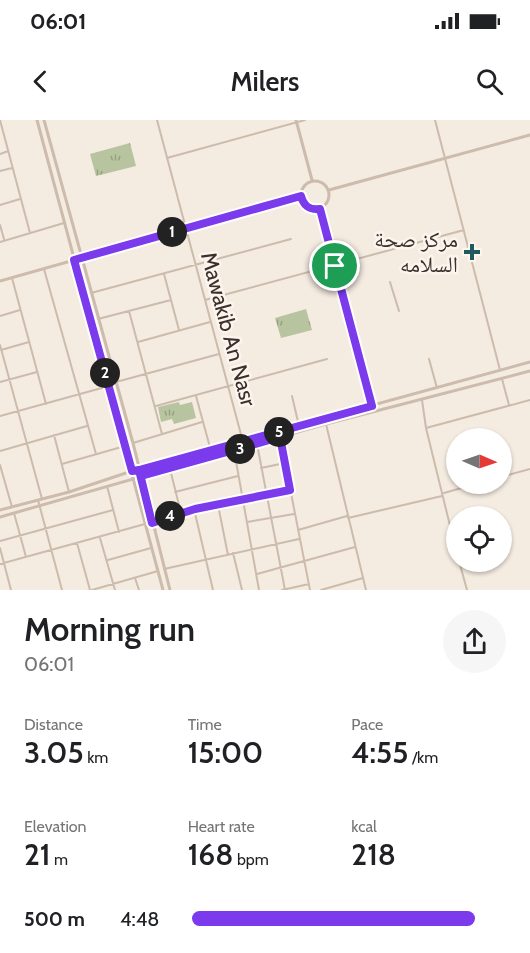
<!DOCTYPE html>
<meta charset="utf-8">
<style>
:root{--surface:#fff;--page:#f6f6f6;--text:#202124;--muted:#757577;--accent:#7c3aed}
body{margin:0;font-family:Cabin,"Noto Naskh Arabic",sans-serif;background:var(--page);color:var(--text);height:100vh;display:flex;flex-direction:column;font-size:22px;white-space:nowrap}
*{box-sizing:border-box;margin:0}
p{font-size:20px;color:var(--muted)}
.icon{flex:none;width:33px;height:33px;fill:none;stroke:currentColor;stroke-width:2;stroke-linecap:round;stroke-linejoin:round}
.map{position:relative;height:470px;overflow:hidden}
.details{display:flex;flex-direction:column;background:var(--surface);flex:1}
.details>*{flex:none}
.needle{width:39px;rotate:92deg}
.tools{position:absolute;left:446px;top:308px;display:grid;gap:12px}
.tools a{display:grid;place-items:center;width:66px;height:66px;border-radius:50%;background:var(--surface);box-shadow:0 2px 4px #0004;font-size:30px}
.pin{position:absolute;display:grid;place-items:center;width:51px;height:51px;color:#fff;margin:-26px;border:3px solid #fff;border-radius:50%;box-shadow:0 2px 6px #0007}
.km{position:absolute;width:30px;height:30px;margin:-15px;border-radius:50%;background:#222;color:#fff;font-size:16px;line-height:30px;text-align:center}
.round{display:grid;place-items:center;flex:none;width:63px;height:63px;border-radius:32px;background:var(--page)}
.head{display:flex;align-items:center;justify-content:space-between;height:102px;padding:0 24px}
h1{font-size:33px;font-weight:600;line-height:45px}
.metrics{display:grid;grid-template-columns:repeat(3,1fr);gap:9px;height:102px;padding:6px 24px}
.metrics div{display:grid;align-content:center}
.metrics b{font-size:30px;font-weight:600}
.metrics small{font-size:16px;font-weight:400}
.metrics p{font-size:16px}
ul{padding:0 24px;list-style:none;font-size:20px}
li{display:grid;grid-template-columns:96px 72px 1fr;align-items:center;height:45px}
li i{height:15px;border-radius:8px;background:var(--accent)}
.status{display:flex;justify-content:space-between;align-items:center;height:42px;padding:0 30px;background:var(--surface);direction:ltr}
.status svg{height:16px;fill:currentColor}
header{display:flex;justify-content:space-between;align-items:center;height:78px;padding:0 24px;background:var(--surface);font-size:27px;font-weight:600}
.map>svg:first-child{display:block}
</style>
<div class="status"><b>06:01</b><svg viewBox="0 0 49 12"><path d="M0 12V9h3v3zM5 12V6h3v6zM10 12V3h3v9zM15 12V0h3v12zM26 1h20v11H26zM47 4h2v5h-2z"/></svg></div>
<header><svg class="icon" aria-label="back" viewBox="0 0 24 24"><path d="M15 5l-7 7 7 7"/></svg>Milers<svg class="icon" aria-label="search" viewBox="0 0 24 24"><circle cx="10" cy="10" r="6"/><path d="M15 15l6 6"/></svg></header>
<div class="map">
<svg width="530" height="470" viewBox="0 0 530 470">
<defs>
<pattern id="park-tufts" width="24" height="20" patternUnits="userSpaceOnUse" patternTransform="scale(1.5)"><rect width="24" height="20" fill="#b8c4a0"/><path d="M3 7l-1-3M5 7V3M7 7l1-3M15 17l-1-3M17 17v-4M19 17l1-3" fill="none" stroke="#97a083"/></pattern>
</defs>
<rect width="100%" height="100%" fill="#f4ebe1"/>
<!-- park -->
<path fill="url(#park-tufts)" d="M130,23l6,23 -40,10 -6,-22z
M306,189l6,21 -31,8 -6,-20z
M179,282l1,3 12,-3 4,16 -22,6 -2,-5 -11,3 -3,-15z"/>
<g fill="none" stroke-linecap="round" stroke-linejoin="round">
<!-- minor -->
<path stroke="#cdbbac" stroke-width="2" d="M0,0l30,113
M157,0l86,322
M435,0l65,250
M0,34l8,-3
M167,38l138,-38
M0,51l12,-3
M0,85l20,-6
M0,105l4,14
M0,122l64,-19
M44,149l52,185
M164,154l15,56
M12,158l34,126
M390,162l9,29
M91,173l200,-54
M205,180l259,-70
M129,191l33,123
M0,196l20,-6
M98,199l73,-19
M138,222l72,-20
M0,225l42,154
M1,230l28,-8
M429,239l8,29
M502,259l7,26
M0,262l37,-10
M116,262l103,-28
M196,276l15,55
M292,276l7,30
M422,280l4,28 30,122
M156,286l171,-47
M0,296l109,-30
M326,304l40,166
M426,308l104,-28
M54,315l15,57
M280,317l30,153
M133,323l69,-21
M257,324l28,146
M234,330l25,140
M0,331l87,-25
M62,344l63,-18
M0,345l12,42
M261,348l24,-5
M170,349l11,44
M501,357l29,-8
M107,366l12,46
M175,372l63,-16
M444,373l35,-10
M38,380l24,90
M218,385l10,50
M194,389l19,81
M14,393l12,44
M348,398l94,-22
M152,402l42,-13 95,-19
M247,402l47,-8
M298,410l49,-14
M100,418l15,52
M0,421l113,-31
M77,423l13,47
M0,428l11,42
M233,433l9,37
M108,440l43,-12
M459,441l8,29
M0,444l145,-40
M164,449l135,-30
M257,454l98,-27
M135,458l4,12
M92,470l66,-19
M282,470l27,-6
M321,470l42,-12"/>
<!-- tertiary -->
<path stroke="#cdbbac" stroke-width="3" d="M37,0l126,470
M44,0l89,323 37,147
M296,0l16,60
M301 75a14 14 0 1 1 28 0a14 14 0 1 1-28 0Z
M329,70l201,-55
M320,89l52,197
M0,161l301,-85
M0,390l69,-18 63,-21 398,-109
M0,397l326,-93 204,-53"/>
</g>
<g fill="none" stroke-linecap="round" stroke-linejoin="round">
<defs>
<path id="route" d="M335,146l-15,-57c-10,1 -16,-2 -19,-13l-227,64 58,211 7,-1 2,6 139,-39 10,53 -95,19 -43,14 -13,-53 233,-64 -37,-140"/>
</defs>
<!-- route casing -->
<use href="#route" stroke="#fff" stroke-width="12"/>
<!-- route -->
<use href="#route" stroke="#7c3aed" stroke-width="8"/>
</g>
<!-- markers -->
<path fill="#1f5a5e" stroke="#fbf5ee" stroke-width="2" d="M469 123h6v6h6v6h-6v6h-6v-6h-6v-6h6z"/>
<g text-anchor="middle" stroke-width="5" stroke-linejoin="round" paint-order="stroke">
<!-- poi labels -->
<g font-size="22" fill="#3b302b" stroke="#fbf5ee" text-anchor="end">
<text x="458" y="127">مركز صحة<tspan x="458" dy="25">السلامه</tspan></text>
</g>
<!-- street labels -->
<g font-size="22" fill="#3b302b" stroke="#fbf5ee">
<text transform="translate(229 209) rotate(75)" y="8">Mawakib An Nasr</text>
</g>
</g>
</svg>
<div class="tools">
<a><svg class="needle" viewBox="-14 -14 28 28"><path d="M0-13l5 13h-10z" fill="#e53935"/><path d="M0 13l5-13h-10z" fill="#757577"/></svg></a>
<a><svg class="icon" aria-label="locate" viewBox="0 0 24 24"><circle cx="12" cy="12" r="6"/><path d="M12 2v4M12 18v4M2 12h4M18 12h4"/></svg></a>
</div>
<div class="pin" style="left:335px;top:146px;background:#1e9e55"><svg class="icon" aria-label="arrive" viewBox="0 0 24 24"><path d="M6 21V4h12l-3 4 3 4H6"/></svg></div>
<b class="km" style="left:172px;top:112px">1</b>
<b class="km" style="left:105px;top:253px">2</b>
<b class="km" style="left:240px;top:329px">3</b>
<b class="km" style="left:170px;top:396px">4</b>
<b class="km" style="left:279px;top:312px">5</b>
</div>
<section class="details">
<div class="head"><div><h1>Morning run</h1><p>06:01</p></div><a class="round"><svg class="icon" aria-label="share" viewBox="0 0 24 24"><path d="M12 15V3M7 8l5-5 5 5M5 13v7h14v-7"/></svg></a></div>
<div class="metrics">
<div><p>Distance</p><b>3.05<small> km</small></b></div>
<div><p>Time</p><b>15:00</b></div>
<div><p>Pace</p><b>4:55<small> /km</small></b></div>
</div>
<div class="metrics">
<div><p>Elevation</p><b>21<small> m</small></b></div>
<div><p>Heart rate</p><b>168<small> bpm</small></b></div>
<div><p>kcal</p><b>218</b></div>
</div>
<ul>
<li><b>500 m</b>4:48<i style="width:90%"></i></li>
</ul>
</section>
